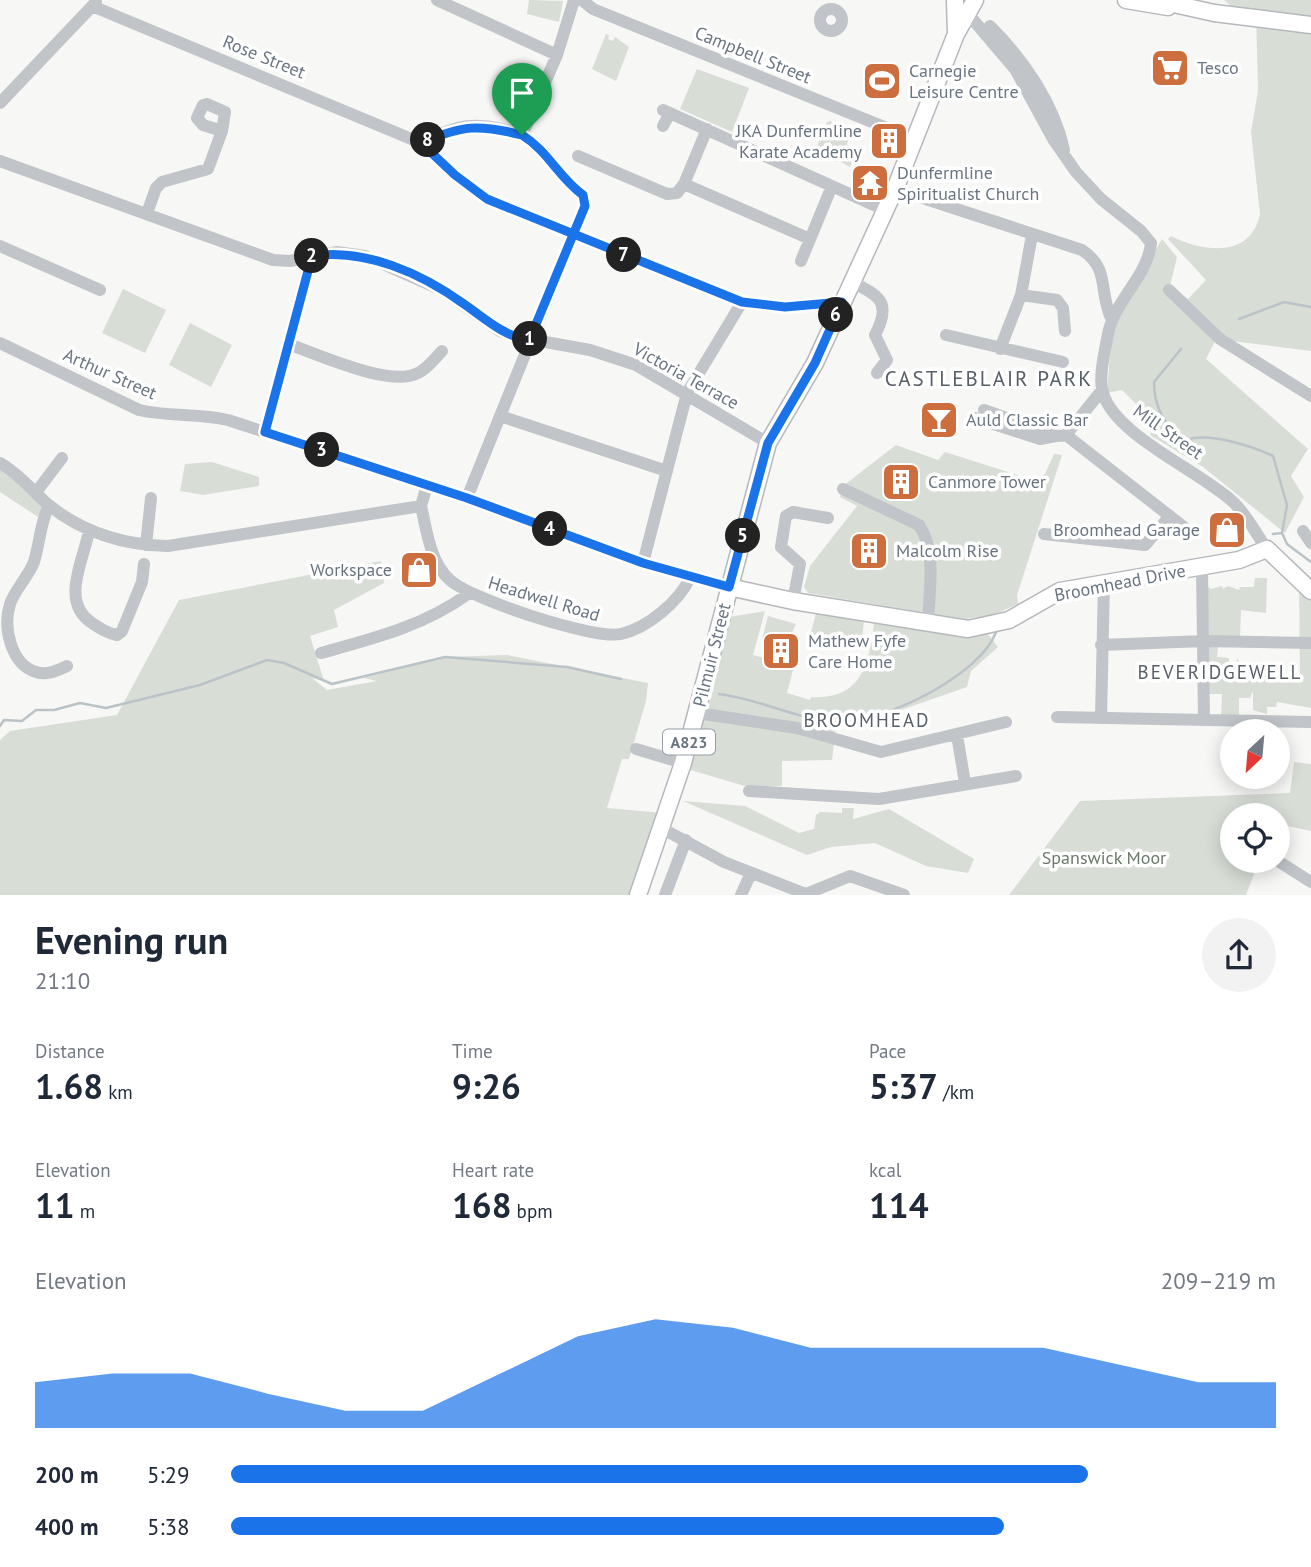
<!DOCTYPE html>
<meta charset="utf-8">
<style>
:root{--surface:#fff;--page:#f2f2f3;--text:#1f2937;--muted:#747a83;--accent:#1a73e8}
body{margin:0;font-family:"PT Sans",sans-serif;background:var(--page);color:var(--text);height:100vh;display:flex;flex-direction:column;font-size:26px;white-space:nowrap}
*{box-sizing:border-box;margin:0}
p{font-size:23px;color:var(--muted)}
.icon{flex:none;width:38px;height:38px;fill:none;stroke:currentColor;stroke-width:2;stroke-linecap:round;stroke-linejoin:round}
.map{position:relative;height:895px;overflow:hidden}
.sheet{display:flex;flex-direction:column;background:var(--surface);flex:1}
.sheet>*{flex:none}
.needle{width:46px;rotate:206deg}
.tools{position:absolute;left:1220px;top:719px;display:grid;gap:14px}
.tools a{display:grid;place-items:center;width:70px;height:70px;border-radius:50%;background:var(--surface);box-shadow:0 4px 18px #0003;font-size:35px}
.pin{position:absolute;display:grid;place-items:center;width:60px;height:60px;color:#fff;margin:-72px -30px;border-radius:50% 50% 50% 0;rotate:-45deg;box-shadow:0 0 7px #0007}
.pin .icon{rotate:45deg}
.km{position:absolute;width:35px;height:35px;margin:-18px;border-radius:50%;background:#222;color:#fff;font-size:19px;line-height:35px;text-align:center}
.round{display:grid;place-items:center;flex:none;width:74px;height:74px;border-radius:37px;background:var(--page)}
.overview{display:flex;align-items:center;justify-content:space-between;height:119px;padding:0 35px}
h1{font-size:38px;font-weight:600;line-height:52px}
.stats{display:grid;grid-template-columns:repeat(3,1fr);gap:10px;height:119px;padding:7px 35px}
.stats div{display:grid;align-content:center}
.stats b{font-size:35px;font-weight:600}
.stats small{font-size:19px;font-weight:400}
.stats p{font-size:19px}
.chart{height:196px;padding:14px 35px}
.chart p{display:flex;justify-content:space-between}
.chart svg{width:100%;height:126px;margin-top:7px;fill:var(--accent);opacity:.7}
ul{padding:0 35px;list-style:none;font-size:23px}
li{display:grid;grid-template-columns:112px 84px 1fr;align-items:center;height:52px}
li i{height:18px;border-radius:9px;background:var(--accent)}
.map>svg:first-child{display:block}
</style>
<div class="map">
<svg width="1311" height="895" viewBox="0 0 1311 895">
<rect width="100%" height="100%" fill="#f7f7f5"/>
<!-- green -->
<path fill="#d8ddd6" d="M529,0l34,1 -4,21 -32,-8z
M1224,0h87v351l-95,-12 -10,20 102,90 -17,27 13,21 -19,36 -82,-66 -53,-32 6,-11 -34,-34 -15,3 4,-53 8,-27 43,-74 15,18 -7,29 18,13 18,-19 -38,-41 3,-3c31,16 80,23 89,-22l-9,-82 7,-41 -2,-80 -24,-4z
M606,34l3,1 -1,4 5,2 2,-4 14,10 -13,34 -24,-12z
M697,69l52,19 -17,44 -52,-23z
M830,121l9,4 -1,4 14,2 -7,18 10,5 -5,13 -12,-7 -2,2 -7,-3 -1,-4 -3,4 -11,-5 13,-32z
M123,289l43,21 -21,43 -43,-20z
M190,323l42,22 -21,42 -42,-22z
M896,445l42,15 7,-8 91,29 9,-7 9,-20 8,1 -45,140 1,9 -25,11 -28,4 -157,-26 -4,-6 6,-21 47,-60 -17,-9 3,-11z
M212,462l47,15v9l-56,9 -23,-4 5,-27z
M0,469l44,36 -6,12 -38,-25z
M381,561l3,22 -50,27 4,17 -28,9 14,45 -12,-3 15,12 50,-9 -13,-3 81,-21 62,-2 141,28 -2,18 -17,58h-7l-15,49 56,5 -29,82h-634v-155l10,-9 107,-16 62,-115z
M1255,578h12l-1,35 -25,-3 -1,28h-31l-2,-52 4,3 11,-3 1,3 5,-3 11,4 1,-3h14z
M1299,580l12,11v117l-34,-6 -1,5h-9v7l-14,-4v-19l-3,7h-11v23l-18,-1 1,-26h-16v-47h12l-1,10 12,1v6h7l1,-6 3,5h28l1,8h7l2,5h22z
M765,611l-12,44 41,11 -7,27 23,7 1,-3c51,3 58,-33 63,-74l88,13 25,-3 11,14 -27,24 -4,16 -72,25 -59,15 -4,33 -50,1v25h-37l-58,-17 42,-152z
M816,613l48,8 -3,27 -2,2 -18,-3v-3l-31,-8z
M768,616l28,8 -7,15 2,1 -2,8 -27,-8z
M1294,762l17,2v67l-33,-7v-8h-46v45h27l-13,34h-237l71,-94 210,-8z
M683,801l62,5 54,27 15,-4 2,-14 4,-3 22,1v-5h12l-1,11 36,-10 85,50 -6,14 -42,-7 -51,-23 -44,4 -24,8z"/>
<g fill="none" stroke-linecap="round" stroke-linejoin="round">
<!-- stream -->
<path stroke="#bac3c7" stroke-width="2.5" d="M1239,319l45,-17 27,5
M1181,349l-27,33c0,23 10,47 33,58 21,-8 65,6 86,16l14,49 -5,28 5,11 24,18
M1273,534l9,-1
M719,694c42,5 78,26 120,28 44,1 142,-47 157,-90
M0,726l4,-6 18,1 14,-11h18l26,-7 26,5 94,-23 67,-25 17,3 48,21 113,-27 122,10 54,12"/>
<defs>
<path id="major" d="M1126,0l42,7
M1156,0l58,13 97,12
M955,1l1,32
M729,587l64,14 175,28 41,-9 51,-29 179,-31 28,-11 44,42
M638,895l45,-132 85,-320 47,-80 80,-174 61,-155 19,-34"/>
</defs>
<!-- major casing -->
<use href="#major" stroke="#b5b8bc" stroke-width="19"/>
<!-- minor -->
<path stroke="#c1c4c8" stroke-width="12" d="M437,0l120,55
M582,0l11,9 321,130
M92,6l329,137 34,32 32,24 255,103 43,5 57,-5
M820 20a11 11 0 1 1 22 0a11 11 0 1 1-22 0Z
M969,15l46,54 38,70 23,33 25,27 40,32 10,12c-3,33 -37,58 -43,91 -3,16 -10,44 -5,59 12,42 95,77 129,108 14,12 24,33 35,48
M990,26c33,33 64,77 74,124
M0,103l96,-101
M663,110l222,100
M663,126l7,-13
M707,129l-23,55 126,55
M522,135l35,-80 17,-55
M421,143c12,-5 24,-12 36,-15 24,-6 64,1 82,19 16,16 26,35 44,48l2,11 -118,292
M578,156l89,38 10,-1 7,-9
M0,161l273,99 17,1 47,-9 28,4 79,35 56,40 12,5 78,14 46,15 132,78
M895,189l187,61c29,19 16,43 30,70
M147,213l9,-25 6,-6 46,-13 14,-38 -19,-6 -6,-7 6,-13 4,-1 18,8 -3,19
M0,246l100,44
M801,261l31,-75
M851,282c29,13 41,21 24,53l12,25 -10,13
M1169,290l51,49 91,57
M1021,295l36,5 6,8 2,23
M946,335l117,27
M0,343l139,67c30,7 59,3 89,10l239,78 176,65 86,24
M288,344c30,10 102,44 130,29 9,-4 17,-15 24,-22
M1000,349l21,-54 11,-60
M984,410l73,26 9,-1
M500,416l167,55
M975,418l65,21 16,-3
M265,432l46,-176
M1066,435l119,93
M1066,435l36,-45
M0,463c20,11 33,29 50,43 34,27 75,39 118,40l253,-40 6,-21
M843,489l76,36c18,26 10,68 9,97
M37,491l25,-33
M49,505c-9,19 -9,37 -15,57 -6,15 -20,29 -24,42 -7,22 0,60 26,68 11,4 22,-2 31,-6
M421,506c6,26 9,56 29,74 20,19 144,60 171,54 27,-6 58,-33 69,-56
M89,531c-6,31 -29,71 3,92 9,6 15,10 25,12l5,-4 20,-49 2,-18
M1303,531l8,12
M1044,534l101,11 25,-29
M146,545l5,-47
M643,563l44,-170 55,-91
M1202,567l2,153
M793,601l7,-37 -19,-17 5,-31 7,-4 35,6
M1101,645l103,-4 107,2
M321,653c51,-14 103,-27 147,-59
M697,713l100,15 84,24 125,-30
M1057,717l254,5
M1101,718l3,-135
M957,735l8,48
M636,749l47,14
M749,791l130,8 137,-23
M663,829l61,33 82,32 44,-18 54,19
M1278,861l33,21
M665,895l21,-55
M741,895l10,-22"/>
<!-- major -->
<use href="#major" stroke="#fff" stroke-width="16"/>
</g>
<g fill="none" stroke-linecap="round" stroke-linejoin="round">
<defs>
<path id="route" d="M522,135c26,16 37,43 61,60l2,11 -56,135c-28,-7 -42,-21 -65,-37 -43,-31 -99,-56 -152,-48l-47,176 202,66 176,65 86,24 39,-144 47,-80 27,-61 -57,5 -43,-5 -255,-103 -32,-24 -34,-32c42,-18 57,-19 101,-8"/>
</defs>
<!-- route casing -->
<use href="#route" stroke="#fff" stroke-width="14"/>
<!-- route -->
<use href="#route" stroke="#1a73e8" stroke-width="9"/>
</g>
<!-- icons -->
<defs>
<symbol id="supermarket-square" viewBox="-11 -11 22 22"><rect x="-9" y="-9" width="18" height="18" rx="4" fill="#cd6e3f" stroke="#fff"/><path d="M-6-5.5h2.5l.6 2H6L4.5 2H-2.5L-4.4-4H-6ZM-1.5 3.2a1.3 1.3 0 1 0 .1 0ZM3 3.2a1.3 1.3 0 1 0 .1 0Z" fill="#fff"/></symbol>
<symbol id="stadium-square" viewBox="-11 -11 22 22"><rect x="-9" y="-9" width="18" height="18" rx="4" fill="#cd6e3f" stroke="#fff"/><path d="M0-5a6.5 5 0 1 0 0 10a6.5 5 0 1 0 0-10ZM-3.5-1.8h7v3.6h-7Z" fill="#fff"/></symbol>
<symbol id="building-square" viewBox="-11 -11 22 22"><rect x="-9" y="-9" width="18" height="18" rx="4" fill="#cd6e3f" stroke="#fff"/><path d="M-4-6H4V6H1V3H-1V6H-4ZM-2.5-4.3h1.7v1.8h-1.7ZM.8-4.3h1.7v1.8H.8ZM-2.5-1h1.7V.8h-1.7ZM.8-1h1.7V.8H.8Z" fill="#fff"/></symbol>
<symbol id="temple-square" viewBox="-11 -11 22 22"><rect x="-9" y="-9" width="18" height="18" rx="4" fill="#cd6e3f" stroke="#fff"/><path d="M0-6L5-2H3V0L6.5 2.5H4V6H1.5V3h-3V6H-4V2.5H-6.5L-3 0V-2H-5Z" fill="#fff"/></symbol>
<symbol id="bar-square" viewBox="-11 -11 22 22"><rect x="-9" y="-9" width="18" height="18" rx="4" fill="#cd6e3f" stroke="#fff"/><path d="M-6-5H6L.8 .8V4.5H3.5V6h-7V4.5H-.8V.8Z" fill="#fff"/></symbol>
<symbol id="shop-square" viewBox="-11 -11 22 22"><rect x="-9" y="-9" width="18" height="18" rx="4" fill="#cd6e3f" stroke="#fff"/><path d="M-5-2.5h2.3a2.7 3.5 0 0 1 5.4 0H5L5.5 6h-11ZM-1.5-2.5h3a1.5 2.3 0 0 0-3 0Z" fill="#fff"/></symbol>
</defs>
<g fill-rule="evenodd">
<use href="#supermarket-square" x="1148" y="46" width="44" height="44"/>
<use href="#stadium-square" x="860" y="59" width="44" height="44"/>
<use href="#building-square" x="867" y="119" width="44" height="44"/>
<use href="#temple-square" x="848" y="161" width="44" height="44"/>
<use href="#bar-square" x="917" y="398" width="44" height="44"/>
<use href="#building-square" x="879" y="460" width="44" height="44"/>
<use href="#shop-square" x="1205" y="508" width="44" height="44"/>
<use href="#building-square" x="847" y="529" width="44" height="44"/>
<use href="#shop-square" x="397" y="548" width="44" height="44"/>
<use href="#building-square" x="759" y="629" width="44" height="44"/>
</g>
<g text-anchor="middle" stroke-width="7" stroke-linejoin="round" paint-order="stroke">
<!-- shield labels -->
<rect fill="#fff" stroke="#979ea8" stroke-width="2" x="663" y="729.5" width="52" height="25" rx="5"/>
<g font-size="16" font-weight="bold" fill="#6a7582">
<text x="689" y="748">A823</text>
</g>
<!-- street labels -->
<g font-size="18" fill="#6a7582" stroke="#fff">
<text transform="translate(753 55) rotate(22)" y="6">Campbell Street</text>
<text transform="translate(264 57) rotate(22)" y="6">Rose Street</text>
<text transform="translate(110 374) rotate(24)" y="6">Arthur Street</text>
<text transform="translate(686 376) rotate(29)" y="6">Victoria Terrace</text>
<text transform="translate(1168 432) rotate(35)" y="6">Mill Street</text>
<text transform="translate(1120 583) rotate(-11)" y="6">Broomhead Drive</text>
<text transform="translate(544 599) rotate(17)" y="6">Headwell Road</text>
<text transform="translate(712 655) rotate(-76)" y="6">Pilmuir Street</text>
</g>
<!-- poi labels -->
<g font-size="18" fill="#6a7582" stroke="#fff" text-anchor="start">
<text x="1197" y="74">Tesco</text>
<text x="909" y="77">Carnegie<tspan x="909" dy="21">Leisure Centre</tspan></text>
<text x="862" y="137" text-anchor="end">JKA Dunfermline<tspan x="862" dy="21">Karate Academy</tspan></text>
<text x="897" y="179">Dunfermline<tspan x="897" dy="21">Spiritualist Church</tspan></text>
<text x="966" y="426">Auld Classic Bar</text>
<text x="928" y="488">Canmore Tower</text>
<text x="1200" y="536" text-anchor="end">Broomhead Garage</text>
<text x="896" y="557">Malcolm Rise</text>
<text x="392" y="576" text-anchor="end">Workspace</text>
<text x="808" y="647">Mathew Fyfe<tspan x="808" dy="21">Care Home</tspan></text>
</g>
<!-- park labels -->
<g font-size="18" fill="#6a7a68" stroke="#fff">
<text x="1104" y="864">Spanswick Moor</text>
</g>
<!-- neighbourhood labels -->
<g font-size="19" letter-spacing="2" fill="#575f68" stroke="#fff">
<text x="1220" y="679">BEVERIDGEWELL</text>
<text x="867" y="727">BROOMHEAD</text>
</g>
<!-- quarter labels -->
<g font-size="21" letter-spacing="2" fill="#575f68" stroke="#fff">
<text x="989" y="386">CASTLEBLAIR PARK</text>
</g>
</g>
</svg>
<div class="tools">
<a><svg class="needle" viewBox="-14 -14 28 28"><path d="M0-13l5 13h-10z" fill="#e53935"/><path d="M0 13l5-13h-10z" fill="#747a83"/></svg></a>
<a><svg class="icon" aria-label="locate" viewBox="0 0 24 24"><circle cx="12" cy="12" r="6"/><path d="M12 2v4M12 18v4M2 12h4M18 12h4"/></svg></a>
</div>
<div class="pin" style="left:522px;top:135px;background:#1e9e55"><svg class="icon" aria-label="arrive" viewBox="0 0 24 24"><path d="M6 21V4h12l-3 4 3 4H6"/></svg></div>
<b class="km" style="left:530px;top:339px">1</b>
<b class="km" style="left:312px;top:256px">2</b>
<b class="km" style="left:322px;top:450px">3</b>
<b class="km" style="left:550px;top:529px">4</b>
<b class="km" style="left:743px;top:536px">5</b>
<b class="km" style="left:836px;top:315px">6</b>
<b class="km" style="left:624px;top:255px">7</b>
<b class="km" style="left:428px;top:140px">8</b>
</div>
<section class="sheet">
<div class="overview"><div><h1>Evening run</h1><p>21:10</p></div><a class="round"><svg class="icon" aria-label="share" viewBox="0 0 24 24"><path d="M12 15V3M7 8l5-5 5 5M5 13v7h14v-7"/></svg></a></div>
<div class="stats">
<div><p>Distance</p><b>1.68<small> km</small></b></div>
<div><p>Time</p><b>9:26</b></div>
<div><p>Pace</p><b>5:37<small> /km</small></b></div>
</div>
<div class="stats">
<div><p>Elevation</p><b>11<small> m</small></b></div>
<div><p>Heart rate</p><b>168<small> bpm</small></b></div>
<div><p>kcal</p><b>114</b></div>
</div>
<div class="chart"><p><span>Elevation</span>209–219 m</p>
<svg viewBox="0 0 160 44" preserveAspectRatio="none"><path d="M0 44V28L10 25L20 25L30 32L40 38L50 38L60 25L70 12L80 6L90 9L100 16L110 16L120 16L130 16L140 22L150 28L160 28V44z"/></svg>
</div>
<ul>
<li><b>200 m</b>5:29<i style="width:82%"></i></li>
<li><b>400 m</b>5:38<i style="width:74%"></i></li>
</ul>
</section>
